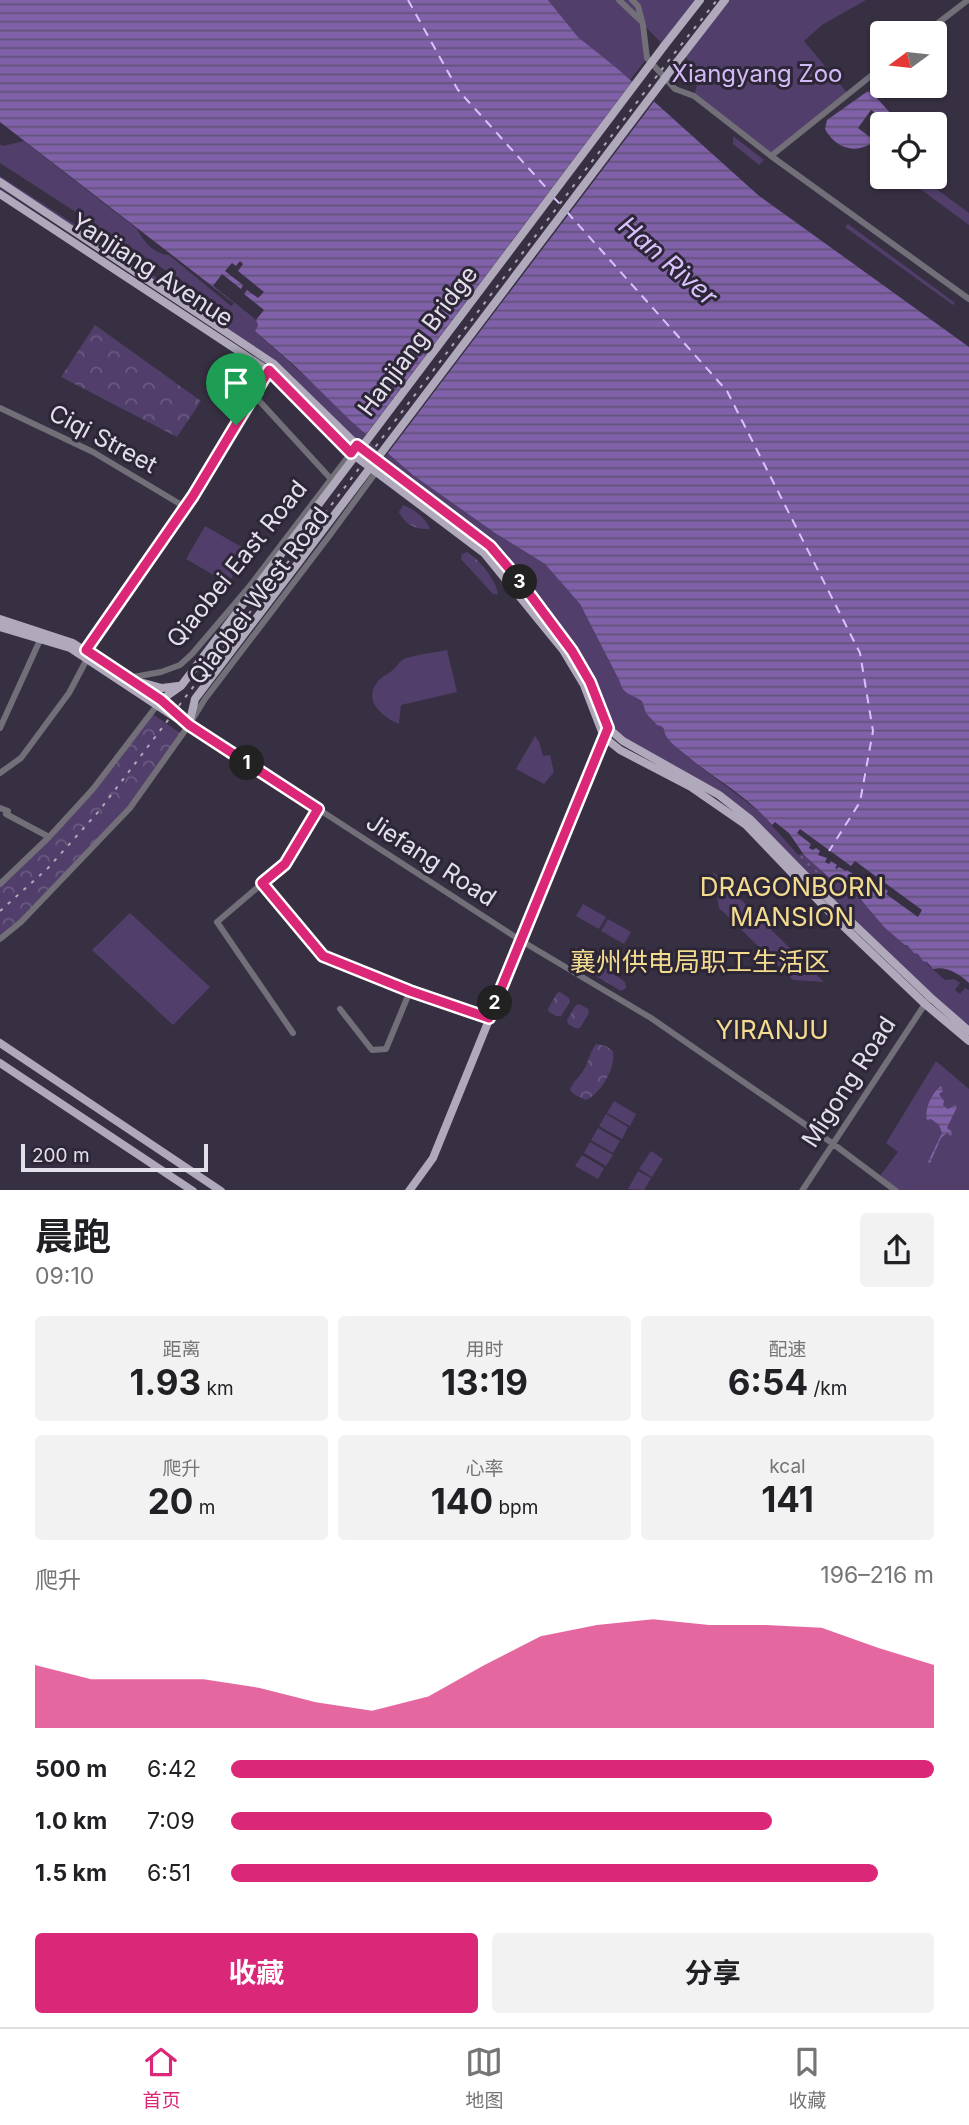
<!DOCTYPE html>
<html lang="zh">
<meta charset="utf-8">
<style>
:root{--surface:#fff;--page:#f2f2f2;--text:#202124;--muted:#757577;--line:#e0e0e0;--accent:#db2777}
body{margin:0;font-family:Inter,"Noto Sans SC",sans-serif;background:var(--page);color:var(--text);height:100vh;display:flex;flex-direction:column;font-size:26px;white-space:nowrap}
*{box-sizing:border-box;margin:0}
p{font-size:23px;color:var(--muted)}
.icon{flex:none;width:38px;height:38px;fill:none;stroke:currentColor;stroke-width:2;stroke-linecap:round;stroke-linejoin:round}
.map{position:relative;height:1190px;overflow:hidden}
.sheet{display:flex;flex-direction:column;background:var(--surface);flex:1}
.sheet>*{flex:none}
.needle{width:46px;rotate:255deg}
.fabs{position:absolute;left:870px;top:21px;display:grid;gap:14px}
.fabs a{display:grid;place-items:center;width:77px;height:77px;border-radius:7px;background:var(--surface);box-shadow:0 2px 5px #0004;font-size:35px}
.scale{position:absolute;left:21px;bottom:18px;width:187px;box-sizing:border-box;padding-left:7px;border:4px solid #e4e0eb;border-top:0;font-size:19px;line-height:24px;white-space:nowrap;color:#e4e0eb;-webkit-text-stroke:5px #2d2637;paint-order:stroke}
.pin{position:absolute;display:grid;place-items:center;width:60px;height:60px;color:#fff;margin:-72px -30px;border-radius:50% 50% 50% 0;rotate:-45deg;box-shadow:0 0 7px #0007}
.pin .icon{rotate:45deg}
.km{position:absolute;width:35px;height:35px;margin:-18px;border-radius:50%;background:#222;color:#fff;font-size:19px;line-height:35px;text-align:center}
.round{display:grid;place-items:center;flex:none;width:74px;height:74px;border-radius:7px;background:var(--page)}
.overview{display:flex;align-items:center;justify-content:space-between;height:119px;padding:0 35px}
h1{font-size:38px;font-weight:700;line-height:52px}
.stats{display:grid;grid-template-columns:repeat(3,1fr);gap:10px;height:119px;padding:7px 35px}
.stats div{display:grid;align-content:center;border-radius:7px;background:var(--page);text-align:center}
.stats b{font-size:35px;font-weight:700}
.stats small{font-size:19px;font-weight:400}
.stats p{font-size:19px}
.chart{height:196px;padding:14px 35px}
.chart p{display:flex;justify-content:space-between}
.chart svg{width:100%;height:126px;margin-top:7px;fill:var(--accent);opacity:.7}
.primary-button{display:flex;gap:14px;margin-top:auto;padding:14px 35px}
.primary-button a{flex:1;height:80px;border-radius:7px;background:var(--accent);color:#fff;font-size:28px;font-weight:700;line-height:80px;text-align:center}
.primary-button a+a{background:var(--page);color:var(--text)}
ul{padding:0 35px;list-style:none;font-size:23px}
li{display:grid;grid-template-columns:112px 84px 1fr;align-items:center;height:52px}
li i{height:18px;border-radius:9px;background:var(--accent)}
.menu{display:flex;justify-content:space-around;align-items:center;height:98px;border-top:2px solid var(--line);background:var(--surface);font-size:19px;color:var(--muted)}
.menu a{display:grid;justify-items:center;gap:4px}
.menu .active{color:var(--accent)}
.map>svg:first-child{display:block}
</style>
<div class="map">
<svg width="969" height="1191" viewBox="0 0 969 1191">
<defs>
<pattern id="grass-dots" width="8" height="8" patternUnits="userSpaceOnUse" patternTransform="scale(1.75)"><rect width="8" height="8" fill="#513e6b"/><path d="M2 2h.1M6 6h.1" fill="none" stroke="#6a5a80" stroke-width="1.8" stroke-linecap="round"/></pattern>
<pattern id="forest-crowns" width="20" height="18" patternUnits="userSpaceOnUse" patternTransform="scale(1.75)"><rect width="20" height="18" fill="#513e6b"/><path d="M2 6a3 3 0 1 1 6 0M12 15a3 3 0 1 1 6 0" fill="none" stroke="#6a5a80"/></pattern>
<pattern id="water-rules" width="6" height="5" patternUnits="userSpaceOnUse" patternTransform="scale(1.75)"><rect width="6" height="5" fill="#8061a9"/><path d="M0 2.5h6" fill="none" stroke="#625278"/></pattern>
</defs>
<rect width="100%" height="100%" fill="#373042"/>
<!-- grass -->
<path fill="url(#grass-dots)" d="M802,854c13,5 19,19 31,26 6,3 10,3 15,8l-4,7 -36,-29 -11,-11z"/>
<!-- forest -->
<path fill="url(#forest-crowns)" d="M95,325l106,76 -24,36 -116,-60z
M403,505c11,4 23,13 27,24 -15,1 -24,-4 -31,-17z
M467,552c12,7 29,28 31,42h-5l-32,-35 1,-5z
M151,713l29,20 -49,73 -110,116 -21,17v-55l93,-95z
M576,947l49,35 1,6 -5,3 -30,-18 -12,-2 -7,-9 -2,-10z
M560,992l9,6 1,4 -9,14h-5l-7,-4 -1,-3 9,-16z
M579,1004l9,5 1,4 -9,15h-5l-7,-4 -1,-4 9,-15z
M596,1044l10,2 7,5c3,16 -12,43 -27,49l-11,-5 -5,-5c2,-8 9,-12 13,-19 6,-9 6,-18 13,-27z"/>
<!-- park -->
<path fill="#513e6b" d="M548,0h149l-33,46 -20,-21 3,33 -17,22 -52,-43z
M725,0h141l-44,25 -18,16 44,53 -77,62 -77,-60 7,-26 -19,-15z
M733,136l31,24 -5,5 -26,-21z
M24,141l113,88c7,13 17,25 32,26l62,51 3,-3 22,17 2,5 -3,6 159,144 81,58 50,31 35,40 40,78c2,12 13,13 22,19l3,5 20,23 1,7 16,17 78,59 48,54 36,29 4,-7 27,26 10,14 42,34 1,3 17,15 9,-1 6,4 -5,7 5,4 5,-6 4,2v41l-218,-211 -143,-92 -17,-46 -101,-136 -106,-81 -110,-101 -274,-176v-12l221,143 6,-9 -227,-147v-19l3,2z
M904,177h16l49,36v12z
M848,224l107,79 -2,2 -108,-78z
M205,526l40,23 -14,24 2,2 -4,9 -43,-25z
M447,650l10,42 -56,13 -2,19c-14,-6 -36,-22 -23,-40 4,-7 11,-9 17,-14 4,-3 6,-9 11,-11 13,-5 30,-6 43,-9z
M535,736l4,6 4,14 7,-1 4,17 -10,12 -28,-15z
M713,872l111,110 -31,-2 -74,-72z
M583,904l23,13 -7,12 -23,-13z
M130,913l80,74 -37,38 -81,-75z
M608,919l23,13 -7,12 -23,-13z
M936,1061l33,28v101h-73l-17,-13 19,-25 -12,-9z
M614,1101l22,13 -6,12 -23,-13z
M606,1114l22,13 -6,12 -23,-13z
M598,1128l22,13 -7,12 -22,-13z
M590,1142l23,13 -7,11 -22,-13z
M651,1151l12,8 -11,18 -13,-8z
M582,1155l22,13 -6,11 -23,-13z
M638,1171l13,7 -7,12 -16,-1z"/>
<!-- water -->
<path fill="url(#water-rules)" d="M0,0h548l30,37 41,33 139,125 211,152v636c-10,-9 -22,-17 -36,-14l-6,-7 -4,-1 -5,-7 -4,-1 -7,-8h-2l-20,-17 -29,-34 -15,-12 -9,-2 -28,-25 -15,-22 -14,-11 -3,3c-25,-30 -61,-48 -90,-73 -5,-4 -13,-11 -16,-16 -3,-7 0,-9 -9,-11l-11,-12 -4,-12c-9,-6 -20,-7 -22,-19l-40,-78 -35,-40 -50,-31 -82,-58 -61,-53 -56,-55 -41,-36 3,-6 -2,-5 -256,-198z
M868,91l7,5 25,28h-18v3l-6,-4 5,-7 -10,-6 -13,18 17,13c-19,14 -39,8 -50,-12l2,-9z
M941,1086l2,5 -4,3 5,7 -1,4 5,4 7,-4 2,2 -10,21 5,4 -1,4 -4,-3 -6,5 -11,25 -2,-1 14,-29 -3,-8 -8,-6 -4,1c-3,-10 5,-28 14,-34z"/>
<!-- pier -->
<path fill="#373042" d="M634,79l22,20 -271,358 -21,-20z
M240,261l3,3 -5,7 26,21 -6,6 -11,-8 -3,4 20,16 -8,10 -43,-34 9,-12 19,15 2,-4 -18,-14 7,-8 4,3z
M800,829l51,37 4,-5 67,49 -4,7 -32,-23 2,-3 -3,-2 -4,5 -16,-12 -9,12 -2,-1 9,-12 -16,-11 -1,1 -7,-4 -2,2 -2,-1 2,-3 -6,-4 -2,3 -4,-2 2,-4 -9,-3 2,-4 -4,-3 -3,2 -4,-2 2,-4 -14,-11z"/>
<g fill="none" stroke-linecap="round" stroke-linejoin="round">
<!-- ferry -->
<path stroke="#d8c1fd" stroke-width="2" stroke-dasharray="9 7" stroke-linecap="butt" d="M408,0l50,90 92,102
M553,197l11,11
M567,212l160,179 133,262 13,78 -13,71 -31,49"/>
<!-- minor -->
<path stroke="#726f78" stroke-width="6" d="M619,0l21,20
M632,0l6,6 5,19 4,33 28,31 19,7 77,60 198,143
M925,33l43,-33
M771,156l111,-89
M253,394l78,85
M0,408l93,44 92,55
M86,650l107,-154 76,-125
M128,678l33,-6 19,-7 12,-11 57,-67 105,-138
M189,725l331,215 131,78 181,125 64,48
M0,728l40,-88
M0,773l21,-15 48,-65 18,-34
M0,808l8,3 -2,3 43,23
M262,883l61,73 87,35
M0,884l49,-47 44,-48 65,-85
M0,939l21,-17 109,-114 59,-83 16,-26 125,-164 52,-71
M340,1009l32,41 14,-1 24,-58 79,27
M293,1033l-76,-111 68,-58 33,-55
M802,1191l125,-190"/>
<!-- major -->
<path stroke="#afa9bb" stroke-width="8" d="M664,46l36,-46
M677,62l48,-62
M0,182l274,182 81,79 135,103 29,34 53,71 19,31 17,46 15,13 96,54 32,25 94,96 85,81 39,34
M0,194l269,177 82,82 133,100 79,97 21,35 20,52 16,13 71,37 55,38 93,97 86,82 44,37
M0,619l73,24 88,57 28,25
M0,627l70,21 106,70
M140,682l22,6 16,-2
M161,700l20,-14 104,-137
M189,725l6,-26 103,-136
M0,1043l221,148
M0,1063l193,128
M409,1191l24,-33 172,-424"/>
<!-- rail -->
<path stroke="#ada8b5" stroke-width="2" stroke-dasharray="3.5 7" stroke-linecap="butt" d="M0,911l48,-43 51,-57 570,-751 48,-60"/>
<!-- major-bridge -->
<path stroke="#afa9bb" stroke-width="8" d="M285,549l379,-503
M298,563l379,-501"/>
</g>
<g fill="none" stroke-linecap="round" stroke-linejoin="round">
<defs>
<path id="route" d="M269,370l82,83 6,-8 133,101 29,34 53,71 18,31 18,46 -119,290 -79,-27 -87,-35 -61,-73 23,-19 33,-55 -129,-84 -28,-25 -75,-50 107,-154z"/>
</defs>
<!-- route casing -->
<use href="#route" stroke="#fff" stroke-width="14"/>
<!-- route -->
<use href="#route" stroke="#db2777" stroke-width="9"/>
</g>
<g text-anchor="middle" stroke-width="6" stroke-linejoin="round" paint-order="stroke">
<!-- park labels -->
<g font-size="24" fill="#d2baf6" stroke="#2d2637">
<text x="757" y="82">Xiangyang Zoo</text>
</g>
<!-- street labels -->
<g font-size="24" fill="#e4e0eb" stroke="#2d2637">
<text transform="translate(152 270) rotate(33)" y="8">Yanjiang Avenue</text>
<text transform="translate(418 341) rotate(-53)" y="8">Hanjiang Bridge</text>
<text transform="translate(103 439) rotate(28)" y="8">Ciqi Street</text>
<text transform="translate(237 564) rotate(-51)" y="8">Qiaobei East Road</text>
<text transform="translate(259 596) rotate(-53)" y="8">Qiaobei West Road</text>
<text transform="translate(431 860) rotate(33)" y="8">Jiefang Road</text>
<text transform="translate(849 1082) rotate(-57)" y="8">Migong Road</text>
</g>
<!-- water labels -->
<g font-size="26" font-style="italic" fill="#d8c1fd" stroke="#2d2637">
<text transform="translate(668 261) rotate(41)" y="9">Han River</text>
</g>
<!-- neighbourhood labels -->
<g font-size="26" fill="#f4dc8f" stroke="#2d2637">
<text x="792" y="896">DRAGONBORN<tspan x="792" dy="30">MANSION</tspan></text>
<text x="700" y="971">襄州供电局职工生活区</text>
<text x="772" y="1039">YIRANJU</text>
</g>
</g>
</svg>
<div class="fabs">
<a><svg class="needle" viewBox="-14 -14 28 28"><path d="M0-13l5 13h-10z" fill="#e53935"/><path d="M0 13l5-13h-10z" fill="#757577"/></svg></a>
<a><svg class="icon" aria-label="locate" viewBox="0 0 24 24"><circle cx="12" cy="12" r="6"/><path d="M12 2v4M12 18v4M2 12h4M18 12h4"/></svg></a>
</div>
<div class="scale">200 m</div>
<div class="pin" style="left:236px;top:425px;background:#1e9e55"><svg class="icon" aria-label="arrive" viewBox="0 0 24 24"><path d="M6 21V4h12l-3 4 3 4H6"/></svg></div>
<b class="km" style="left:247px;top:763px">1</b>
<b class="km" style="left:495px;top:1003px">2</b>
<b class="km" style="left:520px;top:582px">3</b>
</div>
<section class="sheet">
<div class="overview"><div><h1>晨跑</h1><p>09:10</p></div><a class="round"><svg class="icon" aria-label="share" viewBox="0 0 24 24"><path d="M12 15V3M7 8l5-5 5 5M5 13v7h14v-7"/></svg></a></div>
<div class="stats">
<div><p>距离</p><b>1.93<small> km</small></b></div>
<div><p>用时</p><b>13:19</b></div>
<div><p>配速</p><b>6:54<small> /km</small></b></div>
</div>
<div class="stats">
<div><p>爬升</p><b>20<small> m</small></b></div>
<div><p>心率</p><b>140<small> bpm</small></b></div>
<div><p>kcal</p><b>141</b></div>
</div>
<div class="chart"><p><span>爬升</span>196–216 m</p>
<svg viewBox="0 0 160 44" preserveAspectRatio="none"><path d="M0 44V22L10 27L20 27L30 27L40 30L50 35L60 38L70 33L80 22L90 12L100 8L110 6L120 8L130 8L140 9L150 16L160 22V44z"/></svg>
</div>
<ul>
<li><b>500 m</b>6:42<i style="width:100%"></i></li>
<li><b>1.0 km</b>7:09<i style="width:77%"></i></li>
<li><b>1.5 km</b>6:51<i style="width:92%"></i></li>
</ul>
<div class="primary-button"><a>收藏</a><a>分享</a></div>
</section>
<nav class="menu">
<a class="active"><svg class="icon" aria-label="home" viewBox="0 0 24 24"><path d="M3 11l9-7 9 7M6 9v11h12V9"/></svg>首页</a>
<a><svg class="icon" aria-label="map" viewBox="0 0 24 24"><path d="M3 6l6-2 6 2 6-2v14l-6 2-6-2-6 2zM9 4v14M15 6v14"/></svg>地图</a>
<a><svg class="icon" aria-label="saved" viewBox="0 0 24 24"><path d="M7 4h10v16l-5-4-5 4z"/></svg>收藏</a>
</nav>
